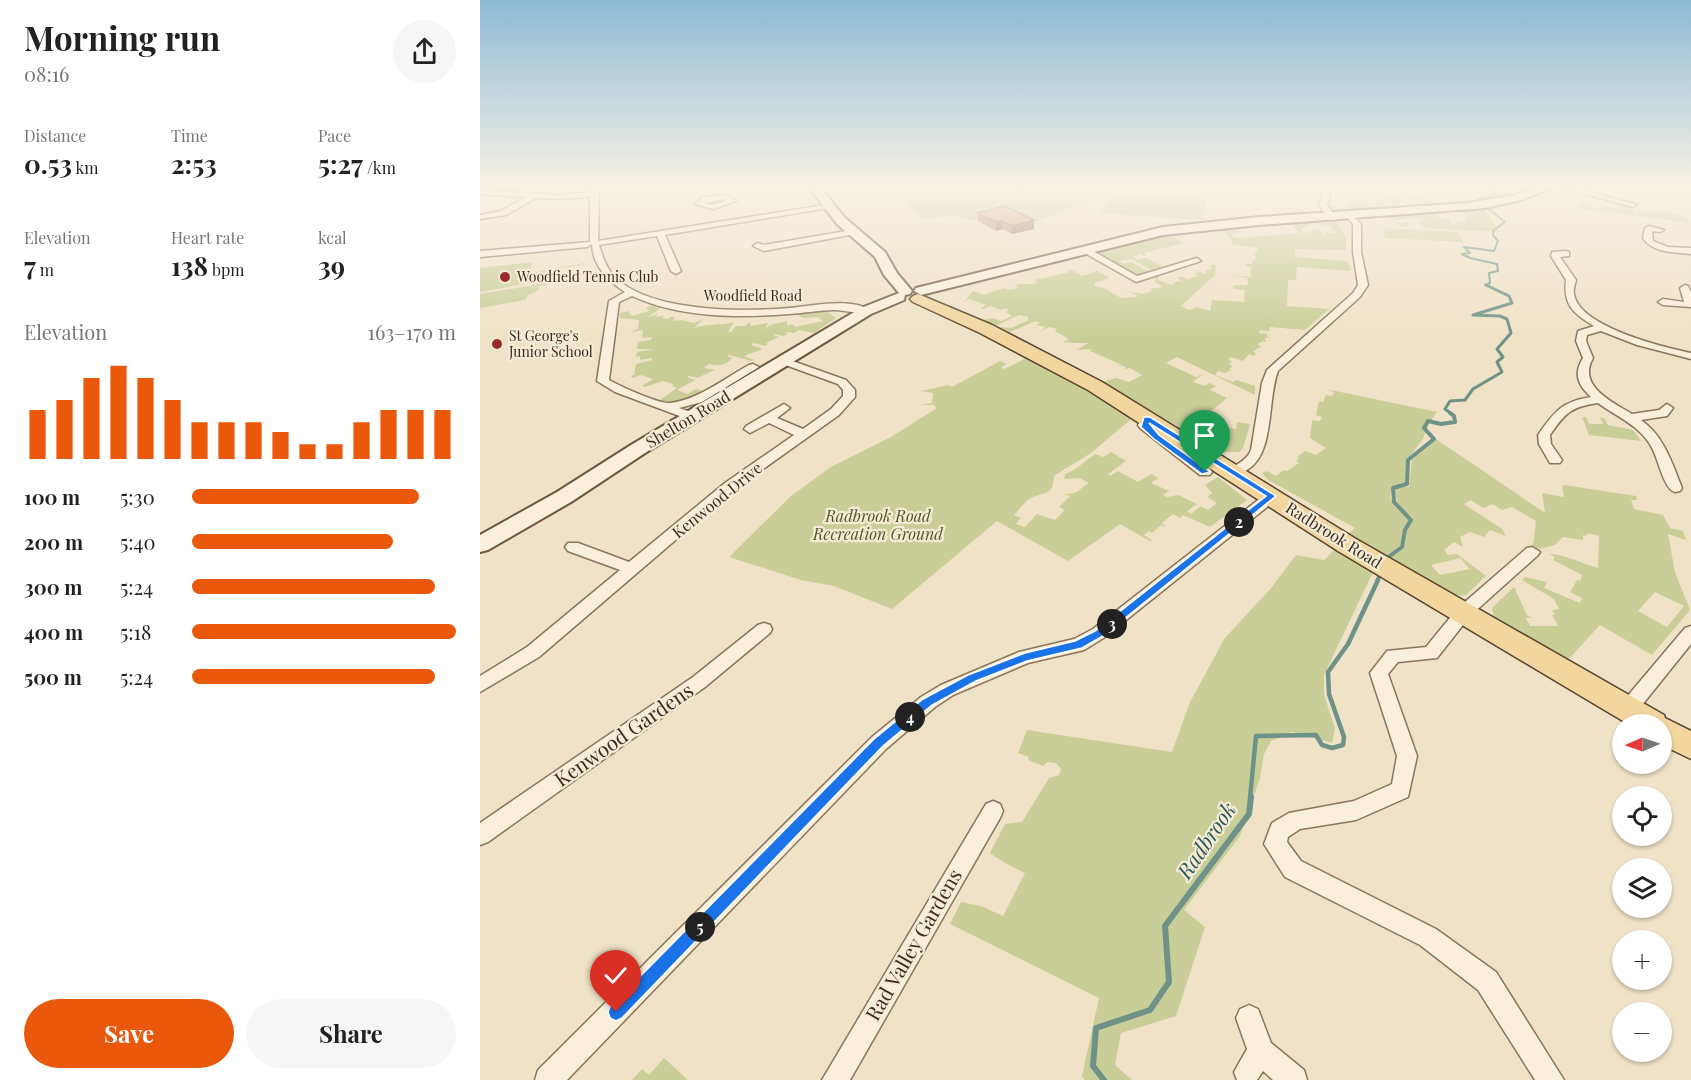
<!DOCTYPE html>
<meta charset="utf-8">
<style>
:root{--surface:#fff;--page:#f6f6f6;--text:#222;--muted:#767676;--accent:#ea580c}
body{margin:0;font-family:"Playfair Display",serif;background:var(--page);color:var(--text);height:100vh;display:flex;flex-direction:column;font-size:22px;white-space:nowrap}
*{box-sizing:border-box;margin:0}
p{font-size:20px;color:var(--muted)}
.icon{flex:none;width:33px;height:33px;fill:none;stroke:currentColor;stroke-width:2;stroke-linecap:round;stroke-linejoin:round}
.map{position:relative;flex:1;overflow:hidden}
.side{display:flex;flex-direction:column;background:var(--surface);width:480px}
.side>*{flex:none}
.needle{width:39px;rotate:268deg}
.controls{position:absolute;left:1132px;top:714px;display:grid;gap:12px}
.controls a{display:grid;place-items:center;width:60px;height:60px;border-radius:50%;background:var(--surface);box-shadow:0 2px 4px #0004;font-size:30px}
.pin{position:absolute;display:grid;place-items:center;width:51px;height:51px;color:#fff;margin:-62px -26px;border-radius:50% 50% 50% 0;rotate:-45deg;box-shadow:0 0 6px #0007}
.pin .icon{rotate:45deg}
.km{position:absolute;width:30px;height:30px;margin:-15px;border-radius:50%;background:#222;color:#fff;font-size:16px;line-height:30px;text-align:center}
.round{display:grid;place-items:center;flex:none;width:63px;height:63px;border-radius:32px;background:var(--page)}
.head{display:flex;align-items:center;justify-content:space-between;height:102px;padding:0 24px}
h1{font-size:33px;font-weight:700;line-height:45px}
.stats{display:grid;grid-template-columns:repeat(3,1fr);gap:9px;height:102px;padding:6px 24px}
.stats div{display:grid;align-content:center}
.stats b{font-size:26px;font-weight:700}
.stats small{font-size:16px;font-weight:400}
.stats p{font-size:16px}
.chart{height:168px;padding:12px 24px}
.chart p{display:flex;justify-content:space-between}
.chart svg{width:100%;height:108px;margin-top:6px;stroke:var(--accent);stroke-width:6}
.action{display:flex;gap:12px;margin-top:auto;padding:12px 24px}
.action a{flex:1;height:69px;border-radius:36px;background:var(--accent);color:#fff;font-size:24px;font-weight:700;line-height:69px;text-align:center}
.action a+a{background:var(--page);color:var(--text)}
ul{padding:0 24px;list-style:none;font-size:20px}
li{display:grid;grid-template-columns:96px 72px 1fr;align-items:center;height:45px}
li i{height:15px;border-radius:8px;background:var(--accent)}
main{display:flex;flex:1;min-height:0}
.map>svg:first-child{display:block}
</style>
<main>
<section class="side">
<div class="head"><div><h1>Morning run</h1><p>08:16</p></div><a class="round"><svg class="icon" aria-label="share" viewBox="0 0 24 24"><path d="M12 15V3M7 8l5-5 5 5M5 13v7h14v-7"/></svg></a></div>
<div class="stats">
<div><p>Distance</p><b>0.53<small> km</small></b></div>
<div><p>Time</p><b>2:53</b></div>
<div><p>Pace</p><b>5:27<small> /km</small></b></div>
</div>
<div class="stats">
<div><p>Elevation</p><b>7<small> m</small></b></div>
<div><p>Heart rate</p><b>138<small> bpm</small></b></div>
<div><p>kcal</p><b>39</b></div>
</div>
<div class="chart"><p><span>Elevation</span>163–170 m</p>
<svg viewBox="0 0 160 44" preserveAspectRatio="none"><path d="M5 44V24M15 44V20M25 44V11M35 44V6M45 44V11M55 44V20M65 44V29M75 44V29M85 44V29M95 44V33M105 44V38M115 44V38M125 44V29M135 44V24M145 44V24M155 44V24"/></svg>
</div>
<ul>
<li><b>100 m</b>5:30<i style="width:86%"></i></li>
<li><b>200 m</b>5:40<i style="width:76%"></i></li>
<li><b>300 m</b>5:24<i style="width:92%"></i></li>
<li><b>400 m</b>5:18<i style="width:100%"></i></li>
<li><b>500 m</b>5:24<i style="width:92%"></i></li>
</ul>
<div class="action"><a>Save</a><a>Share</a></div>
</section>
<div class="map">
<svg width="1211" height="1080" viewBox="0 0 1211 1080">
<rect width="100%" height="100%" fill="#efe2c6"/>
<!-- green -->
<path fill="#c9ce99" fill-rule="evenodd" d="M452,187h155l11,7 -1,3 -64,26 -26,-12 -36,10 -17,-6 -30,4 -30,-26z
M875,187l30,4 -1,2 19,7 9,-4 30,8 -34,1 -11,-4 5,4 -55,6 -18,-3 -1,-2 17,2 5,-7h9l1,-2 -6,-1 5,-3 -10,-2 4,-1z
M954,188l26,3 6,10 -39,-5 1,-4z
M752,191l64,1 6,10h-66z
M632,193l95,6 -4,21 -102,-7z
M1103,202l8,2 5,5h7l-3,-3 16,2 13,-2 7,8h3l-2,-4c13,5 43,-4 54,13l-114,-15z
M1004,208l16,24 -75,-4 -7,-5 6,-2 -5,-3 -23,2 2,3 10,-1 1,5 -8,-1 -13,-9 46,-5 6,7h9l3,5h6l-1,-3 10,1 -2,-7h6l-18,-4z
M856,222l10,14v14l-51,-1v8l53,4 3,10 -54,-4 -1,13h-8l-1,26 42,3 -24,21 -35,-3 -1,4 -9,-1 -1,3 8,1v3l4,1h-6l1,4 -4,-1 -4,3 4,4 -3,-1 -6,5 3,1 -2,3 -5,-2 -6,7 -12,-4 -3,3 4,1 -3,3 4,2 -4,3 2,1 -6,3 -7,-2 -3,4 18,7 3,-2 19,6v9l-78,-38 -11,6 30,14 7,-3 -10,8 12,4 4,-3 7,3 -6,4 17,8 -17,14 -2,13 28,4 1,-7 13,2 -7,24 -4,4h-19l-117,-70 13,-4 13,4 13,-7 -12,-7 -6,1 2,-2 -6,-2 -4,2 4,-3 -30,-13 3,-2 -16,1 11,-7c-6,0 -19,0 -25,-1l6,-3 -14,-8 2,-2 -7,-2 -10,4 6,-4 -10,-2 4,-2 -4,-2 -26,11 -11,-5 12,1 18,-8 -2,-2 2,-1 -10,-2 -24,11 -12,-6 10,-2 8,3 11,-5 -6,-4 3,-2 -4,-2 -4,2 -10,-4 -8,3 -2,-1 5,-3 -17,-6 -5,3 9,-11 11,4 19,-7 8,2 7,-2 -3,-3c9,-2 15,0 23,-2l-3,-3 35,-8 -2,-2 2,-1 12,7 15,-5 13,7 -15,5 -1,3 10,2 17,10 15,-1 2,-1 -9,-4 15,2 8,-3 -2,-2 13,-2 -8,-5 1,-3 -2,-1 3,-2 2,4 12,5 6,-4 7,1 -7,-4 4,-2 6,3 10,-3 -2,-2 2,-1 -1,-3 7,4 4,-1 -2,-2 8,-3 -4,-2 5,-2 2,2 -1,9 -34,31 8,4 8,-3 13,4 2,-11 32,2 1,-12 -12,-1 1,-4h14l-1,-7 -17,-3 21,2v-10l-5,-1v-2h6v-3h3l1,-5 -3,-3h3l2,-5 -25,-3 -5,-10 -10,-7h14l11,4 -11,1 1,5h5l61,-5 -7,-9 21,-1 -12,6 4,4 14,-4 4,7h3l-2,-4 12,1 -5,-7 -11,-1 -1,-2z
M903,228l74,4 6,10 -78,-4 -1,-7h3z
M688,234l16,9 -40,10 3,2 -3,1 -4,-2 -7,2 3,4 10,-2 19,10 -9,4 -25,-13 -12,2 4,3 8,-2 20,11 -12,3 -38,-21v-3z
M52,262l-1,11 53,-10 1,1 -27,5v5l10,-1 -38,8 -1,2 -49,9v-24z
M112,271l5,6 -8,2 -2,-2 2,-2c-9,0 -8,4 -16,6 -13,2 -25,3 -36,6l3,3 -12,5 -3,5 -45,8v-14l49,-8z
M172,305l10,2 -14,10 10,-3 -2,3 9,-1 -3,2 5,1 5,-3 3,2 -3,3 9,-1 13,3 9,-4 -9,9c16,-5 23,-2 40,-6l-6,10h3l5,-6h9l3,-3h3l-1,3 18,-3 -3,6 5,-4 17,-4v5l5,-2 3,3 28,-6 -5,-4 -15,1 -7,-4 30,-3 10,7 -22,15 -15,-3 -5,3 -7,-1 -2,1 3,1 -4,2 -9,-2 -2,1 6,2 -13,6 2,1 -3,2 -11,-3 -3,2 12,4 -19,7 10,4 -3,1 -22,-6 -2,1 6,2c-7,6 -12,9 -24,6l-5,4 11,2 -18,8 -8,-2 -2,1 8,3 -18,10 10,4 9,-5 8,2c-13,7 -29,14 -44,9l17,-12 -5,-2 2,-2 -11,-3 -18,6 -3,-1 11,-7 -13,-4 -6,3 -4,-2 4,-1 2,-11 16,-4v-2l-12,2v-4l-4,1 1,-5 17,-3h-17l1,-7 13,-2 1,-3 -10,1 1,-8 -13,2 8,-3 1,-9 -19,-2v-5l8,-2 4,5 17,-5 -3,-3z
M548,357l101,58 1,5 -39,33 -37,23c-1,22 -11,14 -26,24 -5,4 -9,10 -14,15l7,3 -5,6 9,3 12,-13 18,6 10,-10 -6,-3 11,-11 -6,-2 11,-1 14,-10 -9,-5 -16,1 1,-5 9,-4 21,-16 9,3 7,-5 15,9 -18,13 2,2 8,-5 20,11 13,-8 7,4 -7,5 18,8 -6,4 4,2 11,-2 19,9 -10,7 4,3 10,-8 7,4 9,-7 -10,-6 5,-4 -7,-8 13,-8 29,23 -37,27 -27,-12 -3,3 -7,-4 -11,9 4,4 -5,-2 -9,8 -3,-2 -5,4 8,5 -2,1 -30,-17 -52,37 -71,-40 -105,88 -58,-23 -33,-6 -72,-23 62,-61 40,-29 60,-30 46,-29 -4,-3h-13l12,-2 1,-10 -12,-2 27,-6 4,2 48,-26 7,3 -6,3 4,2z
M846,389l111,23 -9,13 -5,14 -17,22v22l-15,5 -1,11 7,2 -3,-13 15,-1 3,-27 24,-21 109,74 -3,-20 22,4 -2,-10 2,-2 72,11 1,4h-6l3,9 29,6 7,13 13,3 3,9 -18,-6 7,38 15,38 -38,45 -52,-30 -35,38 -71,-43 -2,-12 22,-21 13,28 5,3h-6l4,8h28l-6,-11h3l-3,-5 7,-1 -5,-10 -32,-19 3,-3 22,5 -3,6 36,15 2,-5 -12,-6 7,-12 3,1 2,-6 -29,-15 2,-3 -6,-3c17,0 33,10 49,14l1,-32 -12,-3v3l-4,-1v5l-20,-3 -8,8 -16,4 -6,-3 3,-25 -24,-14 -10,3 -9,-6 -10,4 -12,-8 -7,4 38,25 4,7 -16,-6 -6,7 -14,-5 -10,5 3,10 -9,-5 -10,8 4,5 9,-1 29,22 -20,19 -18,1 -99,-63 6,-5 -87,-48 -6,-7 5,-2 9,5 8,-6 3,1 12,-8 -3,-2 3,-3 -2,-1 8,-6 11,4 10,-7 -16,-10 2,-18 8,1 2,-4 -6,-2 3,-14 4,1 3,-7 6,1 2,-4zM980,558l10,11 -30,6 -9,-10zM1175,592l29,14 -17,21 -29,-16z
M1102,417h4l3,7h14l-3,-7 5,2 3,6 25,5 8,11 -52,-6z
M857,547l36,25 -49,103v19l11,35 -3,14 -40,-11 -21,9 -7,13 -4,24 -20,58 -56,74 21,17 -29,89 -55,17 -6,32 17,15h-47l-3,-4 17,-78 -149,-74 11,-22 20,4 22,10 22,-43 -20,-10 -15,-10 15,-29 17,-2 27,-44 10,-3 2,-6 -5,-6 -8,-1 -5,4 -15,-6 1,-3 -11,-4 9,-23 145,22 18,-50 35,-64 47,-51 24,-32 28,5z
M184,1058l24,22h-56l10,-11 7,6z"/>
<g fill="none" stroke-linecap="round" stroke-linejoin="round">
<!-- stream-far4 -->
<path stroke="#6e9288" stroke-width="2" d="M999,199l17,-5 -5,-7
M1007,286l-2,-1 5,-2 -1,-10 9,-2 -1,-7 -27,-6 -8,-4 8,-1 -6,-6 30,4 4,-10 -5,-6 1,-5 11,-8 -16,-13"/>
<!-- stream-far3 -->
<path stroke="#6e9288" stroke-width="3" d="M972,414l-7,-5 5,-8 15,-1 8,-11 29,-17 -5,-10 6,-5 -6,-8 14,-16 -4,-14 -7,-3 -27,-1 39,-12 -3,-7 -23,-11"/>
<!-- stream-far2 -->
<path stroke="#6e9288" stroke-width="4" d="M907,558l15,-11 3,-17 6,-10 -17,-18 -1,-14 14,-4 1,-24 26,-21 -10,-11 4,-7 13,3 14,-2 -1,-6 -4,-3
M897,581l4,-8"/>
<!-- stream-far1 -->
<path stroke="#6e9288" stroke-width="4.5" d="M770,798l6,-62 60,-1 6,10 10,3 11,-3 1,-8 -15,-43 -1,-22 20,-28 30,-64"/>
<!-- stream -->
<path stroke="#6e9288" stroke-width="6" d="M624,1080l-11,-14 3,-38 54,-18 19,-28 -4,-56 84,-112 2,-17"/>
<defs>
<path id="street" d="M111,187h6l2,7 -1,47 233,-37 1,2 -4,2 -163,27 16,36 -5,3 -5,-3 -14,-35 -58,9c3,9 6,19 11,26 30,42 133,41 180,37 21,-2 63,-11 81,3 -7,5 -26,-1 -36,-1 -15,0 -31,3 -46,4 -52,4 -109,4 -157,-18l-13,6 -10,78c11,6 49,24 61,23 28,-3 55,-25 79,-38l4,-1 6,3 -57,35 -23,6 18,6 2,3 -6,4 -78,-29 -18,-11 12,-80 16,-9c-18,-12 -32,-26 -33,-48l-5,3 -107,10v-6l110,-9v-45l-30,2 -24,-1 -30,17 -26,4v-4l21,-4 25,-14 -46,-3v-4l80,5 30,-3z
M845,187h7l-5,18 10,13 -1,2h-6l-11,-15z
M1080,187h12l65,18 -4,2z
M245,195l11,6 -23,8 -18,-5 8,-7zM244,199l2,2 -13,4 -8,-2z
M870,214l11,10v28l7,33 -8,12 -82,74c-11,29 -3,83 -31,99 -6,4 -9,7 -17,5l-2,-3c8,-9 18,-10 23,-22l11,-67 5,-13 86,-77 5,-8 -5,-33v-28l-7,-8z
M1169,226l15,4 -4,2 -8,-1 1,10 15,6 23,1v6c-16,-2 -39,-1 -48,-16l2,-10z
M372,230l4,2 -1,2 -91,17 -11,-5 4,-3 7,2z
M606,247l51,29 60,-18 4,3 -65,21 -53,-30v-4z
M1086,251l3,1v4l-9,1 16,23c-1,4 -3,10 -2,14 5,33 89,53 117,59v6l-54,-14 -36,-14 -14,4 -1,6 7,17c-16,28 19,44 39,56l27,-4 8,-6 6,4 -6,8 -26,4c23,16 31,43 41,68l-2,3 -5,1c-11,-2 -17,-34 -23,-44 -11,-22 -35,-31 -54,-45 -27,4 -32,9 -48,32l1,9 11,16 -2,3h-10l-11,-19 -1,-9c17,-24 23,-33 53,-38 -13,-12 -18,-23 -8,-39l-7,-17 2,-10 16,-5c-21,-12 -31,-22 -28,-46l-15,-24 1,-4z
M1205,285l3,1 3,6v15l-28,-2 -5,-3 5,-3 21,3 -4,-14z
M304,358l62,22 9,10v7l-16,18 -104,74 -196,168 -59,35v-16l47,-29 93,-77 -52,-19 -3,-4 3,-4h10l51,19 96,-79 69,-48 -25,-12 -19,10 -6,-4 2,-3 38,-22 6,4 -13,10 26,11 28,-20 12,-13v-6l-5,-6 -58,-21 -2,-2z
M667,414l6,4 -2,6 59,45 2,3 -2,3h-10l-60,-47 -2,-3 5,-10z
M792,492l5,1 2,3 -2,3 -172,138 -21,13 -56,13 -75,32 -18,12 -49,42 -319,331h-32l3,-10 334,-333 49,-40 20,-12 78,-33 55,-13 19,-10 174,-136z
M1052,547l8,5 -3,4 -67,60 -33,42 -39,4 -10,12 29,82 -9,41 -52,23 -56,9 -12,8 -1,5 14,19 135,68 60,43 68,108h-29l-57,-90 -58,-45 -135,-68 -21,-33 8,-21 17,-10 65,-12 38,-17 5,-28 -27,-83 17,-22 39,-4 32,-39 69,-60z
M284,623l6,2 2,4 -2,4 -65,54 -217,155 -8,3v-22l213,-146 65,-52z
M1211,626v18l-57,71 -7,3 -7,-3 -2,-5 2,-5 65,-77z
M513,801l7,3 3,7 -3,7 -150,262h-28l164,-276z
M769,1005l9,4 13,34 33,27 3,10h-34l-10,-9 -6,9h-20l-3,-8 13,-23 -11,-31 4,-9z"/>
<path id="secondary" d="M329,187h11l25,31 40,34 12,21 15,18 -2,3 -5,1 -1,5 -33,14 -226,139 -74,49 -83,48 -8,2v-17l77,-43 74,-47 230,-137 38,-15 -15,-18 -9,-18 -38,-33z
M1059,187h14l-32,13 -36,8 -226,17 -96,10 -242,60 -7,-4 2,-3 247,-61 96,-10 209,-14 47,-8z"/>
<path id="primary" d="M438,294l74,31 110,57 254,157 308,176 1,3 26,13v28l-29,-14v-21h-34l-290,-173 -250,-161 -108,-57 -67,-31 -3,-3 3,-3z"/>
</defs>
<!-- street casing -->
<use href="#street" stroke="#8b745b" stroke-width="3"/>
<!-- secondary casing -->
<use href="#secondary" stroke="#6d553e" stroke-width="4"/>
<!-- primary casing -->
<use href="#primary" stroke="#59422f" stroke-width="3"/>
<!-- street -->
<use href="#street" fill="#faefda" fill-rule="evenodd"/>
<!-- secondary -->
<use href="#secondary" fill="#faefda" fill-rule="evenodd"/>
<!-- primary -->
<use href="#primary" fill="#f2d69e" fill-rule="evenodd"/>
</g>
<!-- wall -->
<path fill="#b1866a" d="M497,213l57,7v9l-22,5 -9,-5 -7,2 -18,-10z"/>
<!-- shaded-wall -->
<path fill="#906d56" d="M554,220v9l-22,5v-8z
M522,221l1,8 -7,2v-9z"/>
<!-- building -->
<path fill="#ce9c7b" stroke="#906d56" stroke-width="1.5" d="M525,206l29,14 -22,6 -10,-5 -6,1 -19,-9z"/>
<!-- sky -->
<linearGradient id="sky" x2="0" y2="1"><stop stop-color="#8ebad6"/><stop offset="0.55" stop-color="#f8f2e5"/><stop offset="1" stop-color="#f8f2e5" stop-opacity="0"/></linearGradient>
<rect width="1211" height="338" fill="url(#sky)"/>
<!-- route -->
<path fill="#1a73e8" stroke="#fff" stroke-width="1.5" d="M664,417h6l126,79 -173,140 -21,12 -55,13 -51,20 -44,24 -49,41 -261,272 -6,3 -6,-3 -2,-6 2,-5 264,-268 49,-40 45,-24 57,-22 50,-12 20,-10 171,-135 -117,-73 10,12 51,37 -8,2 -48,-35 -13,-12z"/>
<!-- markers -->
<g fill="#9b2a2d" stroke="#f6ecd6" stroke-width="2">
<circle cx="25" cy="277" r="6"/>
<circle cx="17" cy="344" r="6"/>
</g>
<g text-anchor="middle" stroke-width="4.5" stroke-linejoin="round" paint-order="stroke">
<!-- far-poi labels -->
<g font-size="14" fill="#3b2c1f" stroke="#f6ecd6" text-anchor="start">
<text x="37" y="282">Woodfield Tennis Club</text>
<text x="29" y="341">St George's<tspan x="29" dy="16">Junior School</tspan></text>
</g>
<!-- far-street labels -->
<g font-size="14" fill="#3b2c1f" stroke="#f6ecd6">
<text x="273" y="301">Woodfield Road</text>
</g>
<!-- street labels -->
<g font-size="16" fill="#3b2c1f" stroke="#f6ecd6">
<text transform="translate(208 419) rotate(-31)" y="6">Shelton Road</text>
<text transform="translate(237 500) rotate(-39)" y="6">Kenwood Drive</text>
<text transform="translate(854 535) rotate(32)" y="6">Radbrook Road</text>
</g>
<!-- park labels -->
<g font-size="16" font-style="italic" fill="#4c5825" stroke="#f6ecd6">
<text x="398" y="522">Radbrook Road<tspan x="398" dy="18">Recreation Ground</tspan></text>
</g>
<!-- near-street labels -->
<g font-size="20" fill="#3b2c1f" stroke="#f6ecd6">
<text transform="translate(144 735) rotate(-35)" y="7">Kenwood Gardens</text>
<text transform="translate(434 945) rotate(-60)" y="7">Rad Valley Gardens</text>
</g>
<!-- near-water labels -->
<g font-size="21" font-style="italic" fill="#2e5b57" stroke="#f6ecd6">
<text transform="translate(727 841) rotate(-56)" y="7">Radbrook</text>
</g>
</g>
</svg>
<div class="controls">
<a><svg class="needle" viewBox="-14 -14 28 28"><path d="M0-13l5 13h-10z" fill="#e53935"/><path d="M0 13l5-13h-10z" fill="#767676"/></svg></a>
<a><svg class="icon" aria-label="locate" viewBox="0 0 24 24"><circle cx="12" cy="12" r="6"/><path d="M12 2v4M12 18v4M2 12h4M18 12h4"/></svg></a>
<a><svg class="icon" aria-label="layers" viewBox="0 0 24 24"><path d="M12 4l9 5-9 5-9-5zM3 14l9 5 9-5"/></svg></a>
<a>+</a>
<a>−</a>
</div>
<div class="pin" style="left:725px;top:472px;background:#1e9e55"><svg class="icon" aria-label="arrive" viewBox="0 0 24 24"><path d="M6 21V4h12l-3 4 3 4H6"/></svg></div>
<div class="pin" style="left:136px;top:1012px;background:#d93025"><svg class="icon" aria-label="check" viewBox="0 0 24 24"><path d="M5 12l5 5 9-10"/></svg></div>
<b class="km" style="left:759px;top:522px">2</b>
<b class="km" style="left:632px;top:624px">3</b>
<b class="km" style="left:430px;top:717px">4</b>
<b class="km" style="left:220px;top:927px">5</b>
</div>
</main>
